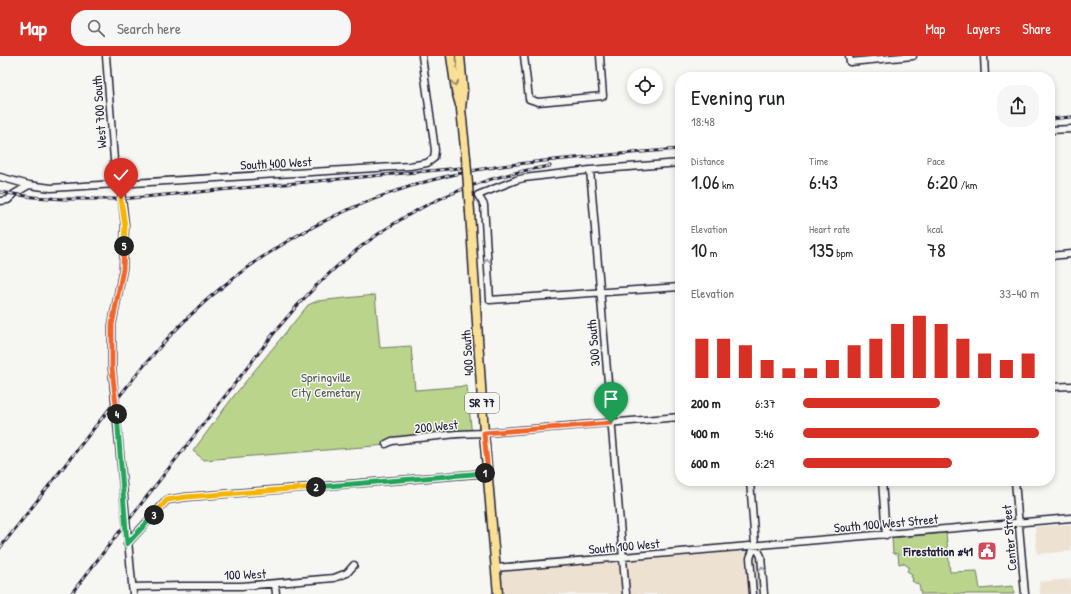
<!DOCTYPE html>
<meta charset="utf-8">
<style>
:root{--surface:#fff;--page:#f6f6f6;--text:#202124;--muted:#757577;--accent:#d93025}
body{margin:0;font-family:"Patrick Hand",sans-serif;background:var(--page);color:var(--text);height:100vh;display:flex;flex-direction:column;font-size:15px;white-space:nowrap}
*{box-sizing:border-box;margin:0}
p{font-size:13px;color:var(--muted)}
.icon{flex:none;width:22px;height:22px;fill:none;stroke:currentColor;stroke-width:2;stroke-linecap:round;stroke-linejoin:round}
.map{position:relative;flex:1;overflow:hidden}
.sheet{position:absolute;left:675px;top:16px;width:380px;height:414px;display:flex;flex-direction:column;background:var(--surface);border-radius:16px;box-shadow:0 2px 6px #0003}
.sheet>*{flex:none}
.tools{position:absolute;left:627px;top:12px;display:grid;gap:8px}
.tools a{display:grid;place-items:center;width:36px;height:36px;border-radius:50%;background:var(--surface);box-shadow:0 2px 6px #0003;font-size:20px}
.pin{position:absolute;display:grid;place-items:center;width:34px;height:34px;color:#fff;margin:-41px -17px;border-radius:50% 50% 50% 0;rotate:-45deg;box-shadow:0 0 4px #0007}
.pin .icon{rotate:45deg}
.km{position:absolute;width:20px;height:20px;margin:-10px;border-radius:50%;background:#222;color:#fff;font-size:11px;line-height:20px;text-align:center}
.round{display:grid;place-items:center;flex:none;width:42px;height:42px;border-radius:16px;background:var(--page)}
.summary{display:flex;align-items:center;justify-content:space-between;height:68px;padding:0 16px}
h1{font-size:22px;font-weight:600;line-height:30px}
.metrics{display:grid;grid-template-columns:repeat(3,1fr);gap:6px;height:68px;padding:4px 16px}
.metrics div{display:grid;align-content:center}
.metrics b{font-size:20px;font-weight:600}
.metrics small{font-size:11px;font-weight:400}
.metrics p{font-size:11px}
.chart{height:112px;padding:8px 16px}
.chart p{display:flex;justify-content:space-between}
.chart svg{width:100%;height:72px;margin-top:4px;stroke:var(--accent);stroke-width:6}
ul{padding:0 16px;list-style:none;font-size:13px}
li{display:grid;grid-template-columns:64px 48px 1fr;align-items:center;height:30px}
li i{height:10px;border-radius:5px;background:var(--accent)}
header{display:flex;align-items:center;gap:24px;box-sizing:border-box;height:56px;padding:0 20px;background:var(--accent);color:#fff}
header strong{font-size:19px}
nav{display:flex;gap:22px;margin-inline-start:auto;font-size:14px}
.search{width:280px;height:36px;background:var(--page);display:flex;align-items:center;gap:10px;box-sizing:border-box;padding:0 14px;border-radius:16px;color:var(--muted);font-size:15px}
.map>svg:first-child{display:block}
</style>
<header>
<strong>Map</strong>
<div class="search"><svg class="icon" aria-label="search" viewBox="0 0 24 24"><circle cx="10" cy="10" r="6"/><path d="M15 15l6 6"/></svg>Search here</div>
<nav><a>Map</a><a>Layers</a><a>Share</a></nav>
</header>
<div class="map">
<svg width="1071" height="538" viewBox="0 0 1071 538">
<rect width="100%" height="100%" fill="#f6f6f2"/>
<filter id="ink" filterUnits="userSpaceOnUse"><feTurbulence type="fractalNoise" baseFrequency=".025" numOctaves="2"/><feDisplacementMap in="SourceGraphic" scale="8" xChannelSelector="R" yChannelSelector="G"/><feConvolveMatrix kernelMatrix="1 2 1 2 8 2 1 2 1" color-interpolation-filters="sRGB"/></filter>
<g filter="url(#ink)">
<!-- built -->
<path fill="#ede2d2" d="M1071,468v27l-34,3 -2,-27z
M755,489l7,49h-264l-2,-26z
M1071,523v15h-31l-1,-12z"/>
<!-- green -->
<path fill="#bad48c" stroke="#6e7b64" d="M375,239l5,53 31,-2 4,44 52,-4 5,51 -79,5 -6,3 -183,15 -11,-9 40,-54 75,-92 9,-4z
M946,477l4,39 27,-1 3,18 33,-3 1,8h-93l-2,-9 -7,-4 1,-3 -2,-1 1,-3 -5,-3 2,-4 -6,-4 -4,1 -1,-10 -5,-1 -1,-15z"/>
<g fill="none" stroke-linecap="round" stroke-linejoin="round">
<defs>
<path id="minor" d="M106,0l9,117 6,17 4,35 -2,44 -11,56v43l21,226
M524,0l5,43 9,3 65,-6 -3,-40
M849,0l1,6 63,-6
M984,0l1,21
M1050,74l21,-1
M680,107l-90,7 -66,8 -8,2 -38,15 6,10 6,95 190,-13
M590,114l36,424
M0,121l29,8 22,3 359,-22 17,-3 7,-5 1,-8 -13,-94
M0,145l8,-1 6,-6 15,-9
M1050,200l21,-2
M1050,331l21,-1
M386,388l6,-3 65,-7 27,-1 196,-16
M750,425l5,64 -5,13 3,36
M882,425l4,54
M1015,425l10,113
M127,488l40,-44 19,-3 302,-24
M755,489l6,11 3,38
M496,512l575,-50
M275,528l1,10
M132,531l51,-1h59l92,-8 13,-5 7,-8"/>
<path id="major" d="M451,0l5,35 4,14
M460,0l3,34 -2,19 5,49
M470,156l14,221 14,161"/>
</defs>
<!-- minor casing -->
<use href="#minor" stroke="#22223b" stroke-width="9"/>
<!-- major casing -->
<use href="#major" stroke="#22223b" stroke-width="11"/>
<!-- minor -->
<use href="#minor" stroke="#f6f6f2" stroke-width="6"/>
<!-- major -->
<use href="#major" stroke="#fadf96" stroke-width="8"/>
<defs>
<path id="rail" d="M1050,63l21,-2
M0,136l33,5 31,2h57l339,-31
M0,492c33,-42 65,-83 98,-125 23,-28 44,-57 69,-84 75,-82 177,-139 285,-164 34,-8 69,-12 103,-15 42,-4 83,-8 125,-11
M71,538l207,-266c71,-87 160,-145 272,-162"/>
</defs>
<!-- rail casing -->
<use href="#rail" stroke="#22223b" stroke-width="3"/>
<!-- rail -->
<use href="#rail" stroke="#f6f6f2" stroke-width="1.5" stroke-dasharray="4.5" stroke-linecap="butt"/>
<defs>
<path id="major-bridge" d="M466,102l4,54"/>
</defs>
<!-- major-bridge casing -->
<use href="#major-bridge" stroke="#22223b" stroke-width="11" stroke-linecap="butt"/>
<!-- major-bridge -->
<use href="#major-bridge" stroke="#fadf96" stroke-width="8"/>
</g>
<!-- one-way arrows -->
<defs><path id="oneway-chevron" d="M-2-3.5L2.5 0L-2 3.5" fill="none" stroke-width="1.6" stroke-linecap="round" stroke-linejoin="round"/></defs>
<use stroke="#8e8068" href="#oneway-chevron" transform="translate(455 27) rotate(82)"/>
<g stroke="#9797a0">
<use href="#oneway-chevron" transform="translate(487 205) rotate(-94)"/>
<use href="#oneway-chevron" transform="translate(762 513) rotate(-95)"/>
</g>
</g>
<g fill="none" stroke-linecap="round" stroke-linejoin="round" filter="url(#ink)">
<defs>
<path id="split-1" d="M485,417h3l-4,-40 127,-10"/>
<path id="split-2" d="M316,431l169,-14"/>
<path id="split-3" d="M154,459l13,-15 19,-3 130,-10"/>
<path id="split-4" d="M117,358l10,130 27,-29"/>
<path id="split-5" d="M117,358l-5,-46v-43l11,-56 1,-23"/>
<path id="split-6" d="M121,143l4,27 -1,20"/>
</defs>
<!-- split-1 casing -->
<use href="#split-1" stroke="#fff" stroke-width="8"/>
<!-- split-2 casing -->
<use href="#split-2" stroke="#fff" stroke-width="8"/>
<!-- split-3 casing -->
<use href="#split-3" stroke="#fff" stroke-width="8"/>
<!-- split-4 casing -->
<use href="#split-4" stroke="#fff" stroke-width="8"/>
<!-- split-5 casing -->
<use href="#split-5" stroke="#fff" stroke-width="8"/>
<!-- split-6 casing -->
<use href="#split-6" stroke="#fff" stroke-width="8"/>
<!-- split-1 -->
<use href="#split-1" stroke="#f0652b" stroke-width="5"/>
<!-- split-2 -->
<use href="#split-2" stroke="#22a559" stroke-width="5"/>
<!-- split-3 -->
<use href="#split-3" stroke="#f5b400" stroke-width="5"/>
<!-- split-4 -->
<use href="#split-4" stroke="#22a559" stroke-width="5"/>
<!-- split-5 -->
<use href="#split-5" stroke="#f0652b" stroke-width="5"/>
<!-- split-6 -->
<use href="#split-6" stroke="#f5b400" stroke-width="5"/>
</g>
<!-- icons -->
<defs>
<symbol id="civic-square" viewBox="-11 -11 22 22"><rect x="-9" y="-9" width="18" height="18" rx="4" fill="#d1495b" stroke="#f6f6f2"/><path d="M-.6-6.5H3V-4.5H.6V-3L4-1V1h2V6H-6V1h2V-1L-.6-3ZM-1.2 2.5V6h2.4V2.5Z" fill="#fff"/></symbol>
</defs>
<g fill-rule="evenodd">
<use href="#civic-square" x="976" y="484" width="22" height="22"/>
</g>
<g text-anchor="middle" stroke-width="3" stroke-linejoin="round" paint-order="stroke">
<!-- shield labels -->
<rect fill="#f6f6f2" stroke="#626272" stroke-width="1" x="465" y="337" width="34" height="20" rx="3"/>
<g font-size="12" font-weight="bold" fill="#22223b">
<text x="482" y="351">SR 77</text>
</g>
<!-- street labels -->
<g font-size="13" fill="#22223b" stroke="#f6f6f2">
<text transform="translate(99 56) rotate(-94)" y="5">West 700 South</text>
<text transform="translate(276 107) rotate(-3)" y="5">South 400 West</text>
<text transform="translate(593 287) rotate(-95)" y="5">300 South</text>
<text transform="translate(467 297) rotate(-94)" y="5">400 South</text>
<text transform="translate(436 370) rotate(-6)" y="5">200 West</text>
<text transform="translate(886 467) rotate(-5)" y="5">South 100 West Street</text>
<text transform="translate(1009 482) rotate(-95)" y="5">Center Street</text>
<text transform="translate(624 490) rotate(-5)" y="5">South 100 West</text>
<text transform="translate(245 518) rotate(-2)" y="5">100 West</text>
</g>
<!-- park labels -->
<g font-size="13" fill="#505753" stroke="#f6f6f2">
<text x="326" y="326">Springville<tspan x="326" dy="15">City Cemetary</tspan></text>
</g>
<!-- poi labels -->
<g font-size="13" font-weight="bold" fill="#22223b" stroke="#f6f6f2" text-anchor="end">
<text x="973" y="500">Firestation #41</text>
</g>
</g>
</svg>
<div class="tools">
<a><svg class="icon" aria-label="locate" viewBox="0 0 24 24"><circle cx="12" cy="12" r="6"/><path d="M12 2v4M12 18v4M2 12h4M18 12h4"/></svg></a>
</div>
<div class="pin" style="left:611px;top:367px;background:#1e9e55"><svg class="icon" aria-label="arrive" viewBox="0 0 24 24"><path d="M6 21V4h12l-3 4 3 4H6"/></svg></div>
<div class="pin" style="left:121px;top:143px;background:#d93025"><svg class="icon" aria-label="check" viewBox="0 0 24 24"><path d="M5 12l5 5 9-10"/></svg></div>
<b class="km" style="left:485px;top:417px">1</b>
<b class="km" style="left:316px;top:431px">2</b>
<b class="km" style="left:154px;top:459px">3</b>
<b class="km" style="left:117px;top:358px">4</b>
<b class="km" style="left:124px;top:190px">5</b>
<section class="sheet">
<div class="summary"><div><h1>Evening run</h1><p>18:48</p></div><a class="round"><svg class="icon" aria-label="share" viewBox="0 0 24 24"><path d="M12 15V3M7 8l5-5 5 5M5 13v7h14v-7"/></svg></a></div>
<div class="metrics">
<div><p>Distance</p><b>1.06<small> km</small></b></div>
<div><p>Time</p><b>6:43</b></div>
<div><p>Pace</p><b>6:20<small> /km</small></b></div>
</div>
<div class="metrics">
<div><p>Elevation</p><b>10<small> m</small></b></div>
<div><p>Heart rate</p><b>135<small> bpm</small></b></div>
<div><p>kcal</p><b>78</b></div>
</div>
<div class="chart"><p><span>Elevation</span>33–40 m</p>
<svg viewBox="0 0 160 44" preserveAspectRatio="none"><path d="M5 44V20M15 44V20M25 44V24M35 44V33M45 44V38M55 44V38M65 44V33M75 44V24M85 44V20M95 44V11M105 44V6M115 44V11M125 44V20M135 44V29M145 44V33M155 44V29"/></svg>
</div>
<ul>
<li><b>200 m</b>6:37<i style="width:58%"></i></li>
<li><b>400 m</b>5:46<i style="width:100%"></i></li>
<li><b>600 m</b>6:29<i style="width:63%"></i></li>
</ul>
</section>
</div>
